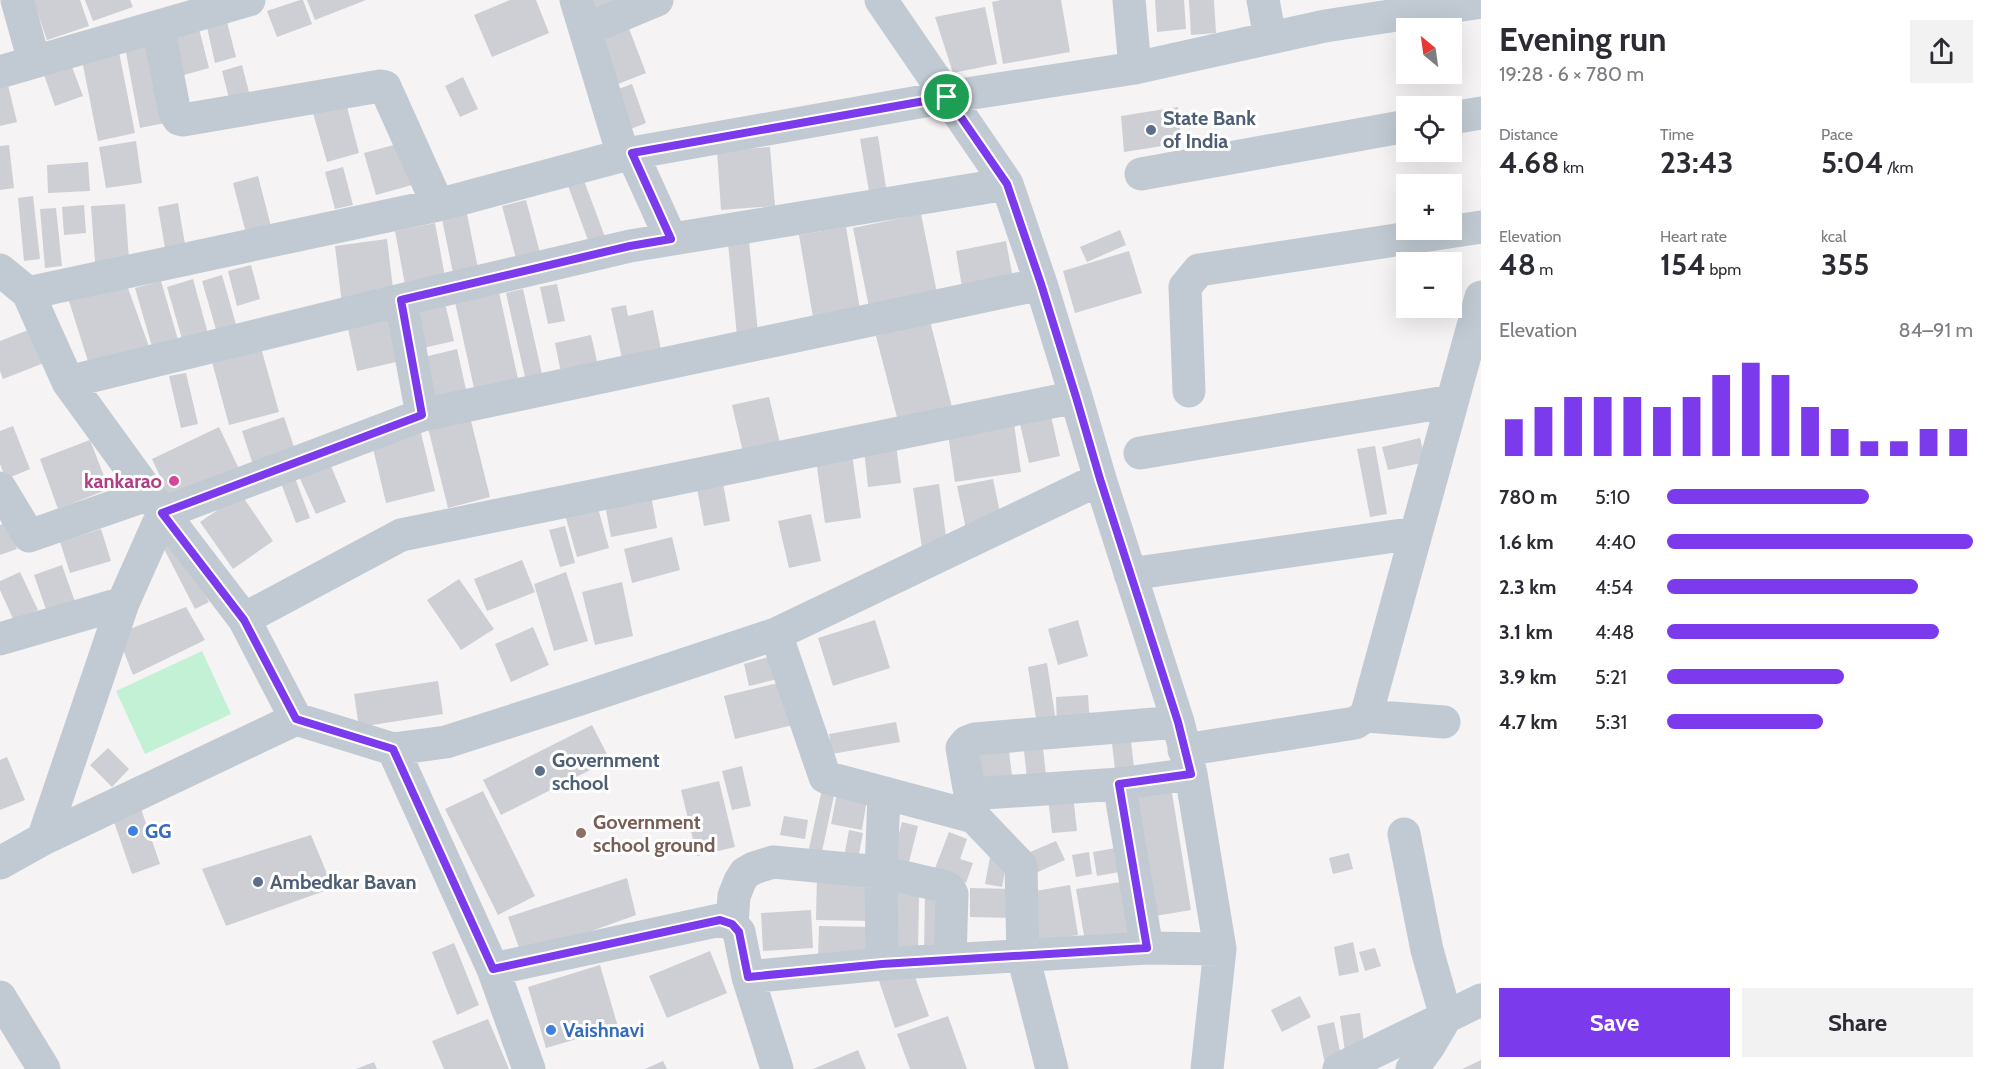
<!DOCTYPE html>
<meta charset="utf-8">
<style>
:root{--surface:#fff;--page:#f2f2f3;--text:#2b2b33;--muted:#7c7c81;--accent:#7c3aed}
body{margin:0;font-family:Cabin,sans-serif;background:var(--page);color:var(--text);height:100vh;display:flex;flex-direction:column;font-size:22px;white-space:nowrap}
*{box-sizing:border-box;margin:0}
p{font-size:20px;color:var(--muted)}
.icon{flex:none;width:33px;height:33px;fill:none;stroke:currentColor;stroke-width:2;stroke-linecap:round;stroke-linejoin:round}
.map{position:relative;flex:1;overflow:hidden}
.panel{display:flex;flex-direction:column;background:var(--surface);width:510px}
.panel>*{flex:none}
.needle{width:39px;rotate:331deg}
.fabs{position:absolute;left:1396px;top:18px;display:grid;gap:12px}
.fabs a{display:grid;place-items:center;width:66px;height:66px;border-radius:0px;background:var(--surface);box-shadow:0 6px 24px #0002;font-size:30px}
.pin{position:absolute;display:grid;place-items:center;width:51px;height:51px;color:#fff;margin:-26px;border:3px solid #fff;border-radius:50%;box-shadow:0 2px 6px #0007}
.round{display:grid;place-items:center;flex:none;width:63px;height:63px;border-radius:0px;background:var(--page)}
.headline{display:flex;align-items:center;justify-content:space-between;height:102px;padding:0 18px}
h1{font-size:33px;font-weight:700;line-height:45px}
.figures{display:grid;grid-template-columns:repeat(3,1fr);gap:9px;height:102px;padding:6px 18px}
.figures div{display:grid;align-content:center}
.figures b{font-size:30px;font-weight:700}
.figures small{font-size:16px;font-weight:400}
.figures p{font-size:16px}
.chart{height:168px;padding:12px 18px}
.chart p{display:flex;justify-content:space-between}
.chart svg{width:100%;height:108px;margin-top:6px;stroke:var(--accent);stroke-width:6}
.button{display:flex;gap:12px;margin-top:auto;padding:12px 18px}
.button a{flex:1;height:69px;border-radius:0px;background:var(--accent);color:#fff;font-size:24px;font-weight:700;line-height:69px;text-align:center}
.button a+a{background:var(--page);color:var(--text)}
ul{padding:0 18px;list-style:none;font-size:20px}
li{display:grid;grid-template-columns:96px 72px 1fr;align-items:center;height:45px}
li i{height:15px;border-radius:8px;background:var(--accent)}
main{display:flex;flex:1;min-height:0}
.map>svg:first-child{display:block}
</style>
<main>
<div class="map">
<svg width="1481" height="1069" viewBox="0 0 1481 1069">
<rect width="100%" height="100%" fill="#f5f3f3"/>
<!-- green -->
<path fill="#c3f1d5" d="M202,651l29,63 -86,40 -29,-63z"/>
<!-- building -->
<path fill="#cdcfd5" d="M33,0h47l9,26 -42,14z
M85,0h45l3,7 -40,14z
M300,0h3l9,24 -35,13 -10,-26z
M307,0h59l-51,20z
M510,0h26l13,33 -57,24 -18,-42z
M590,0h24l2,6 -21,7z
M1001,0h60l9,52 -67,12 -11,-62z
M1155,0h29l2,29 -29,3z
M1189,0h25l2,33 -25,2z
M985,7l12,57 -44,9 -18,-56z
M226,18l10,39 -21,6 -9,-40z
M198,25l11,43 -32,9 -11,-43z
M628,26l18,47 -33,13 -18,-48z
M150,42l15,81 -25,5 -15,-81z
M118,47l17,86 -37,8 -17,-86z
M69,59l14,37 -28,10 -13,-37z
M242,65l10,39 -20,6 -10,-39z
M6,77l11,45 -17,4v-47z
M463,77l15,32 -18,8 -15,-31z
M632,84l14,39 -18,7 -15,-39z
M346,103l13,50 -32,9 -14,-49z
M1178,107l3,36 -57,9 -3,-36z
M878,136l9,58 -17,3 -10,-58z
M136,141l6,42 -36,5 -7,-41z
M401,143l11,42 -36,10 -12,-42z
M9,145l5,43 -14,2v-44z
M770,147l5,59 -54,4 -4,-59z
M88,162l2,29 -42,2 -1,-28z
M343,167l10,38 -18,4 -10,-37z
M258,176l15,58 -25,7 -15,-58z
M583,178l22,59 -16,6 -22,-60z
M33,196l7,63 -16,2 -6,-63z
M526,200l16,60 -24,6 -16,-60z
M178,203l9,53 -20,4 -9,-53z
M125,204l4,56 -34,2 -4,-56z
M84,205l2,28 -22,2 -2,-28z
M56,208l6,58 -17,2 -5,-59z
M467,214l12,59 -25,5 -12,-59z
M921,214l17,84 -68,14 -17,-84z
M435,223l11,59 -40,8 -11,-59z
M846,227l15,88 -47,8 -15,-88z
M1120,230l6,15 -39,17 -7,-15z
M387,239l7,58 -52,7 -7,-58z
M749,241l9,92 -21,3 -9,-93z
M1006,241l8,43 -51,9 -7,-42z
M1129,251l13,42 -67,20 -12,-42z
M251,265l9,34 -23,7 -9,-35z
M222,275l17,60 -20,5 -17,-59z
M193,279l17,62 -25,8 -18,-62z
M161,281l18,62 -26,7 -18,-62z
M557,284l8,37 -17,3 -8,-37z
M128,288l24,67 -60,19 -24,-76z
M523,289l19,85 -17,3 -19,-84z
M499,292l19,87 -44,9 -19,-86z
M444,299l10,42 -40,9 -9,-42z
M626,305l2,11 25,-6 9,45 -39,8 -12,-55z
M399,312l10,47 -52,12 -10,-47z
M930,321l23,90 -54,14 -23,-89z
M41,325l13,34 -51,20 -3,-8v-30z
M591,335l8,35 -37,8 -7,-35z
M261,348l18,64 -50,13 -17,-63z
M457,349l10,45 -42,9 -9,-44z
M186,373l12,51 -17,4 -12,-52z
M769,397l11,46 -37,9 -11,-47z
M1051,416l9,40 -31,7 -9,-39z
M284,417l11,33 -42,15 -11,-34z
M470,417l20,80 -42,11 -20,-80z
M1014,424l7,48 -66,10 -7,-48z
M13,426l17,43 -24,10 -6,-15v-33z
M219,427l22,46 -67,33 -22,-47z
M420,429l15,62 -49,12 -15,-63z
M1420,438l6,24 -38,8 -6,-23z
M90,440l19,49 -51,20 -18,-50z
M896,445l5,38 -33,4 -4,-37z
M1375,446l12,68 -17,3 -13,-68z
M852,454l9,64 -36,5 -9,-63z
M328,459l18,43 -30,12 -19,-42z
M295,478l15,40 -14,5 -15,-40z
M722,478l8,43 -26,5 -8,-43z
M993,479l9,43 -36,7 -9,-43z
M939,484l8,60 -25,4 -9,-60z
M241,494l32,47 -40,28 -33,-47z
M651,496l6,32 -46,9 -6,-32z
M596,501l13,47 -32,9 -13,-46z
M811,514l10,47 -32,7 -11,-47z
M7,522l10,27 -17,6v-30z
M565,526l10,37 -15,4 -11,-37z
M101,529l10,32 -41,12 -10,-31z
M672,537l8,33 -48,13 -8,-34z
M176,538l33,64 -14,7 -33,-64z
M522,560l13,32 -48,19 -13,-32z
M62,565l13,37 -28,10 -13,-37z
M20,572l18,38 -24,11 -14,-31v-9z
M566,572l22,69 -34,10 -20,-67z
M459,579l35,50 -33,21 -34,-50z
M622,582l11,54 -38,9 -13,-53z
M186,607l19,33 -72,35 -16,-41z
M875,620l15,48 -57,18 -15,-48z
M1078,620l10,36 -30,9 -10,-36z
M533,627l16,38 -38,17 -16,-38z
M772,656l6,23 -29,7 -5,-22z
M1047,663l9,59 -19,3 -9,-58z
M438,681l5,33 -84,13 -5,-33z
M786,681l11,43 -62,15 -11,-43z
M1088,695l2,30 -33,2 -1,-30z
M896,722l4,20 -68,12 -3,-20z
M592,725l18,35 -109,55 -18,-35z
M1130,732l5,44 -19,3 -5,-45z
M1042,739l5,45 -19,3 -5,-45z
M1008,744l5,39 -37,4 -5,-38z
M108,748l21,21 -17,18 -22,-22z
M7,757l18,43 -25,10v-50z
M742,766l9,40 -19,4 -10,-39z
M719,781l16,66 -38,9 -16,-66z
M1170,781l21,129 -48,8 -21,-129z
M822,789l13,2 -14,65 -13,-3z
M483,791l52,105 -37,19 -53,-106z
M837,793l30,6 -5,31 -31,-6z
M1073,795l4,36 -25,2 -4,-35z
M141,809l19,55 -28,10 -19,-55z
M784,816l24,4 -3,19 -25,-4z
M902,822l16,4 -9,36 7,1 -2,7 -23,-5z
M849,830l14,3 -5,26 -14,-2z
M949,832l18,7 -7,20 13,4 -7,20 -32,-12z
M311,835l22,53 -107,38 -24,-57z
M1056,841l9,19 -34,15 -8,-20z
M1127,846l4,24 -34,6 -4,-24z
M1089,852l3,22 -16,3 -4,-22z
M1349,853l4,16 -20,5 -4,-16z
M990,857l17,3 -5,27 -17,-3z
M817,872l60,1 -1,48 -60,-1z
M627,878l9,37 -114,41 -14,-39z
M1127,881l9,57 -50,9 -10,-58z
M1070,885l8,50 -40,6 -8,-49z
M970,888l44,1v29l-44,-1z
M892,893h27l-1,61 -27,-1z
M925,894h21l-1,56 -21,-1z
M811,910l2,38 -50,3 -2,-38z
M819,926l56,1v32l-57,-1z
M1353,942l6,30 -20,4 -5,-29z
M454,943l25,62 -22,10 -25,-63z
M1375,948l6,18 -16,5 -6,-19z
M710,951l17,42 -60,25 -18,-42z
M910,963l19,53 -34,12 -18,-53z
M600,965l18,62 -72,21 -18,-61z
M1300,996l11,21 -29,15 -11,-22z
M1360,1013l5,37 -20,2 -5,-36z
M948,1016l19,53h-57l-13,-35z
M488,1019l21,50h-65l-12,-28z
M1334,1022l8,39 -17,3 -8,-38z
M858,1050l8,19h-53z
M1481,1060v9h-19z
M663,1061l4,8h-22z
M374,1062l3,7h-21z"/>
<g fill="none" stroke-linecap="round" stroke-linejoin="round">
<!-- minor -->
<path stroke="#c1cad2" stroke-width="33" d="M17,0l17,61
M576,0l47,155
M881,0l126,184 34,100 35,113 24,82 78,243 13,52 29,175 -13,120
M1129,0l6,68
M1263,0l7,38
M158,27l17,86 4,6 4,1 197,-34 5,1 53,118
M585,30l72,-30
M0,72l249,-72
M1452,118l29,-5
M632,153l39,86
M1141,174l266,-48
M0,270l28,23 40,89 95,131 81,106 52,100
M28,293l410,-88 194,-52 315,-56 188,-29 190,-42 156,-24
M401,300l21,115
M68,382l333,-82 229,-54 377,-62
M1189,391l-4,-104 14,-17 282,-43
M1140,453l312,-52
M0,488l29,48 121,-42
M1130,574l286,-41
M244,619l157,-84 675,-138
M776,634l49,143 149,40 47,49 2,90 29,113
M0,639l123,-36
M1366,716l78,6
M393,749l100,220 36,100
M1184,750l171,-27 11,-7 115,-419
M1119,784l28,164
M970,794l149,-10 72,-10
M974,817l-12,-69 5,-6 8,-3 203,-17
M1404,834l23,116 19,67 -17,29 -17,23
M43,839l80,-236 40,-90 259,-98 619,-131
M0,863l43,-24 253,-120 97,30 53,-7 134,-43 196,-65 324,-155
M732,924l2,-28 6,-15 5,-8 9,-5 19,-6 108,10 62,14 6,3 3,5 -2,66
M882,964l-1,-92 3,-77
M493,969l227,-49 12,4 7,8 9,45 29,92
M748,977l134,-13 265,-16 73,1
M0,997l44,72
M1339,1069l142,-69"/>
</g>
<g fill="none" stroke-linecap="round" stroke-linejoin="round">
<defs>
<path id="route" d="M947,97l60,87 34,100 35,113 24,82 78,243 13,52 -72,10 28,164 -265,16 -134,13 -9,-45 -7,-8 -12,-4 -227,49 -100,-220 -97,-30 -52,-99 -82,-107 260,-98 -21,-115 229,-54 41,-7 -39,-86z"/>
</defs>
<!-- route casing -->
<use href="#route" stroke="#fff" stroke-width="12"/>
<!-- route -->
<use href="#route" stroke="#7c3aed" stroke-width="8"/>
</g>
<!-- markers -->
<g fill="#5c6f8a" stroke="#fff" stroke-width="2">
<circle cx="1151" cy="130" r="6"/>
<circle cx="540" cy="771" r="6"/>
<circle cx="258" cy="882" r="6"/>
</g>
<circle fill="#d1479c" stroke="#fff" stroke-width="2" cx="174" cy="481" r="6"/>
<g fill="#3f7fe0" stroke="#fff" stroke-width="2">
<circle cx="133" cy="831" r="6"/>
<circle cx="551" cy="1030" r="6"/>
</g>
<circle fill="#8d6e63" stroke="#fff" stroke-width="2" cx="581" cy="833" r="6"/>
<g text-anchor="middle" stroke-width="6" stroke-linejoin="round" paint-order="stroke">
<!-- service labels -->
<g font-size="20" font-weight="bold" fill="#4e5e75" stroke="#fff" text-anchor="start">
<text x="1163" y="125">State Bank<tspan x="1163" dy="23">of India</tspan></text>
<text x="552" y="767">Government<tspan x="552" dy="23">school</tspan></text>
<text x="270" y="889">Ambedkar Bavan</text>
</g>
<!-- hotel labels -->
<g font-size="20" font-weight="bold" fill="#b23c85" stroke="#fff" text-anchor="end">
<text x="162" y="488">kankarao</text>
</g>
<!-- education labels -->
<g font-size="20" font-weight="bold" fill="#785e54" stroke="#fff" text-anchor="start">
<text x="593" y="829">Government<tspan x="593" dy="23">school ground</tspan></text>
</g>
<!-- shop labels -->
<g font-size="20" font-weight="bold" fill="#366cbe" stroke="#fff" text-anchor="start">
<text x="145" y="838">GG</text>
<text x="563" y="1037">Vaishnavi</text>
</g>
</g>
</svg>
<div class="fabs">
<a><svg class="needle" viewBox="-14 -14 28 28"><path d="M0-13l5 13h-10z" fill="#e53935"/><path d="M0 13l5-13h-10z" fill="#7c7c81"/></svg></a>
<a><svg class="icon" aria-label="locate" viewBox="0 0 24 24"><circle cx="12" cy="12" r="6"/><path d="M12 2v4M12 18v4M2 12h4M18 12h4"/></svg></a>
<a>+</a>
<a>−</a>
</div>
<div class="pin" style="left:947px;top:97px;background:#1e9e55"><svg class="icon" aria-label="arrive" viewBox="0 0 24 24"><path d="M6 21V4h12l-3 4 3 4H6"/></svg></div>
</div>
<section class="panel">
<div class="headline"><div><h1>Evening run</h1><p>19:28 · 6 × 780 m</p></div><a class="round"><svg class="icon" aria-label="share" viewBox="0 0 24 24"><path d="M12 15V3M7 8l5-5 5 5M5 13v7h14v-7"/></svg></a></div>
<div class="figures">
<div><p>Distance</p><b>4.68<small> km</small></b></div>
<div><p>Time</p><b>23:43</b></div>
<div><p>Pace</p><b>5:04<small> /km</small></b></div>
</div>
<div class="figures">
<div><p>Elevation</p><b>48<small> m</small></b></div>
<div><p>Heart rate</p><b>154<small> bpm</small></b></div>
<div><p>kcal</p><b>355</b></div>
</div>
<div class="chart"><p><span>Elevation</span>84–91 m</p>
<svg viewBox="0 0 160 44" preserveAspectRatio="none"><path d="M5 44V29M15 44V24M25 44V20M35 44V20M45 44V20M55 44V24M65 44V20M75 44V11M85 44V6M95 44V11M105 44V24M115 44V33M125 44V38M135 44V38M145 44V33M155 44V33"/></svg>
</div>
<ul>
<li><b>780 m</b>5:10<i style="width:66%"></i></li>
<li><b>1.6 km</b>4:40<i style="width:100%"></i></li>
<li><b>2.3 km</b>4:54<i style="width:82%"></i></li>
<li><b>3.1 km</b>4:48<i style="width:89%"></i></li>
<li><b>3.9 km</b>5:21<i style="width:58%"></i></li>
<li><b>4.7 km</b>5:31<i style="width:51%"></i></li>
</ul>
<div class="button"><a>Save</a><a>Share</a></div>
</section>
</main>
